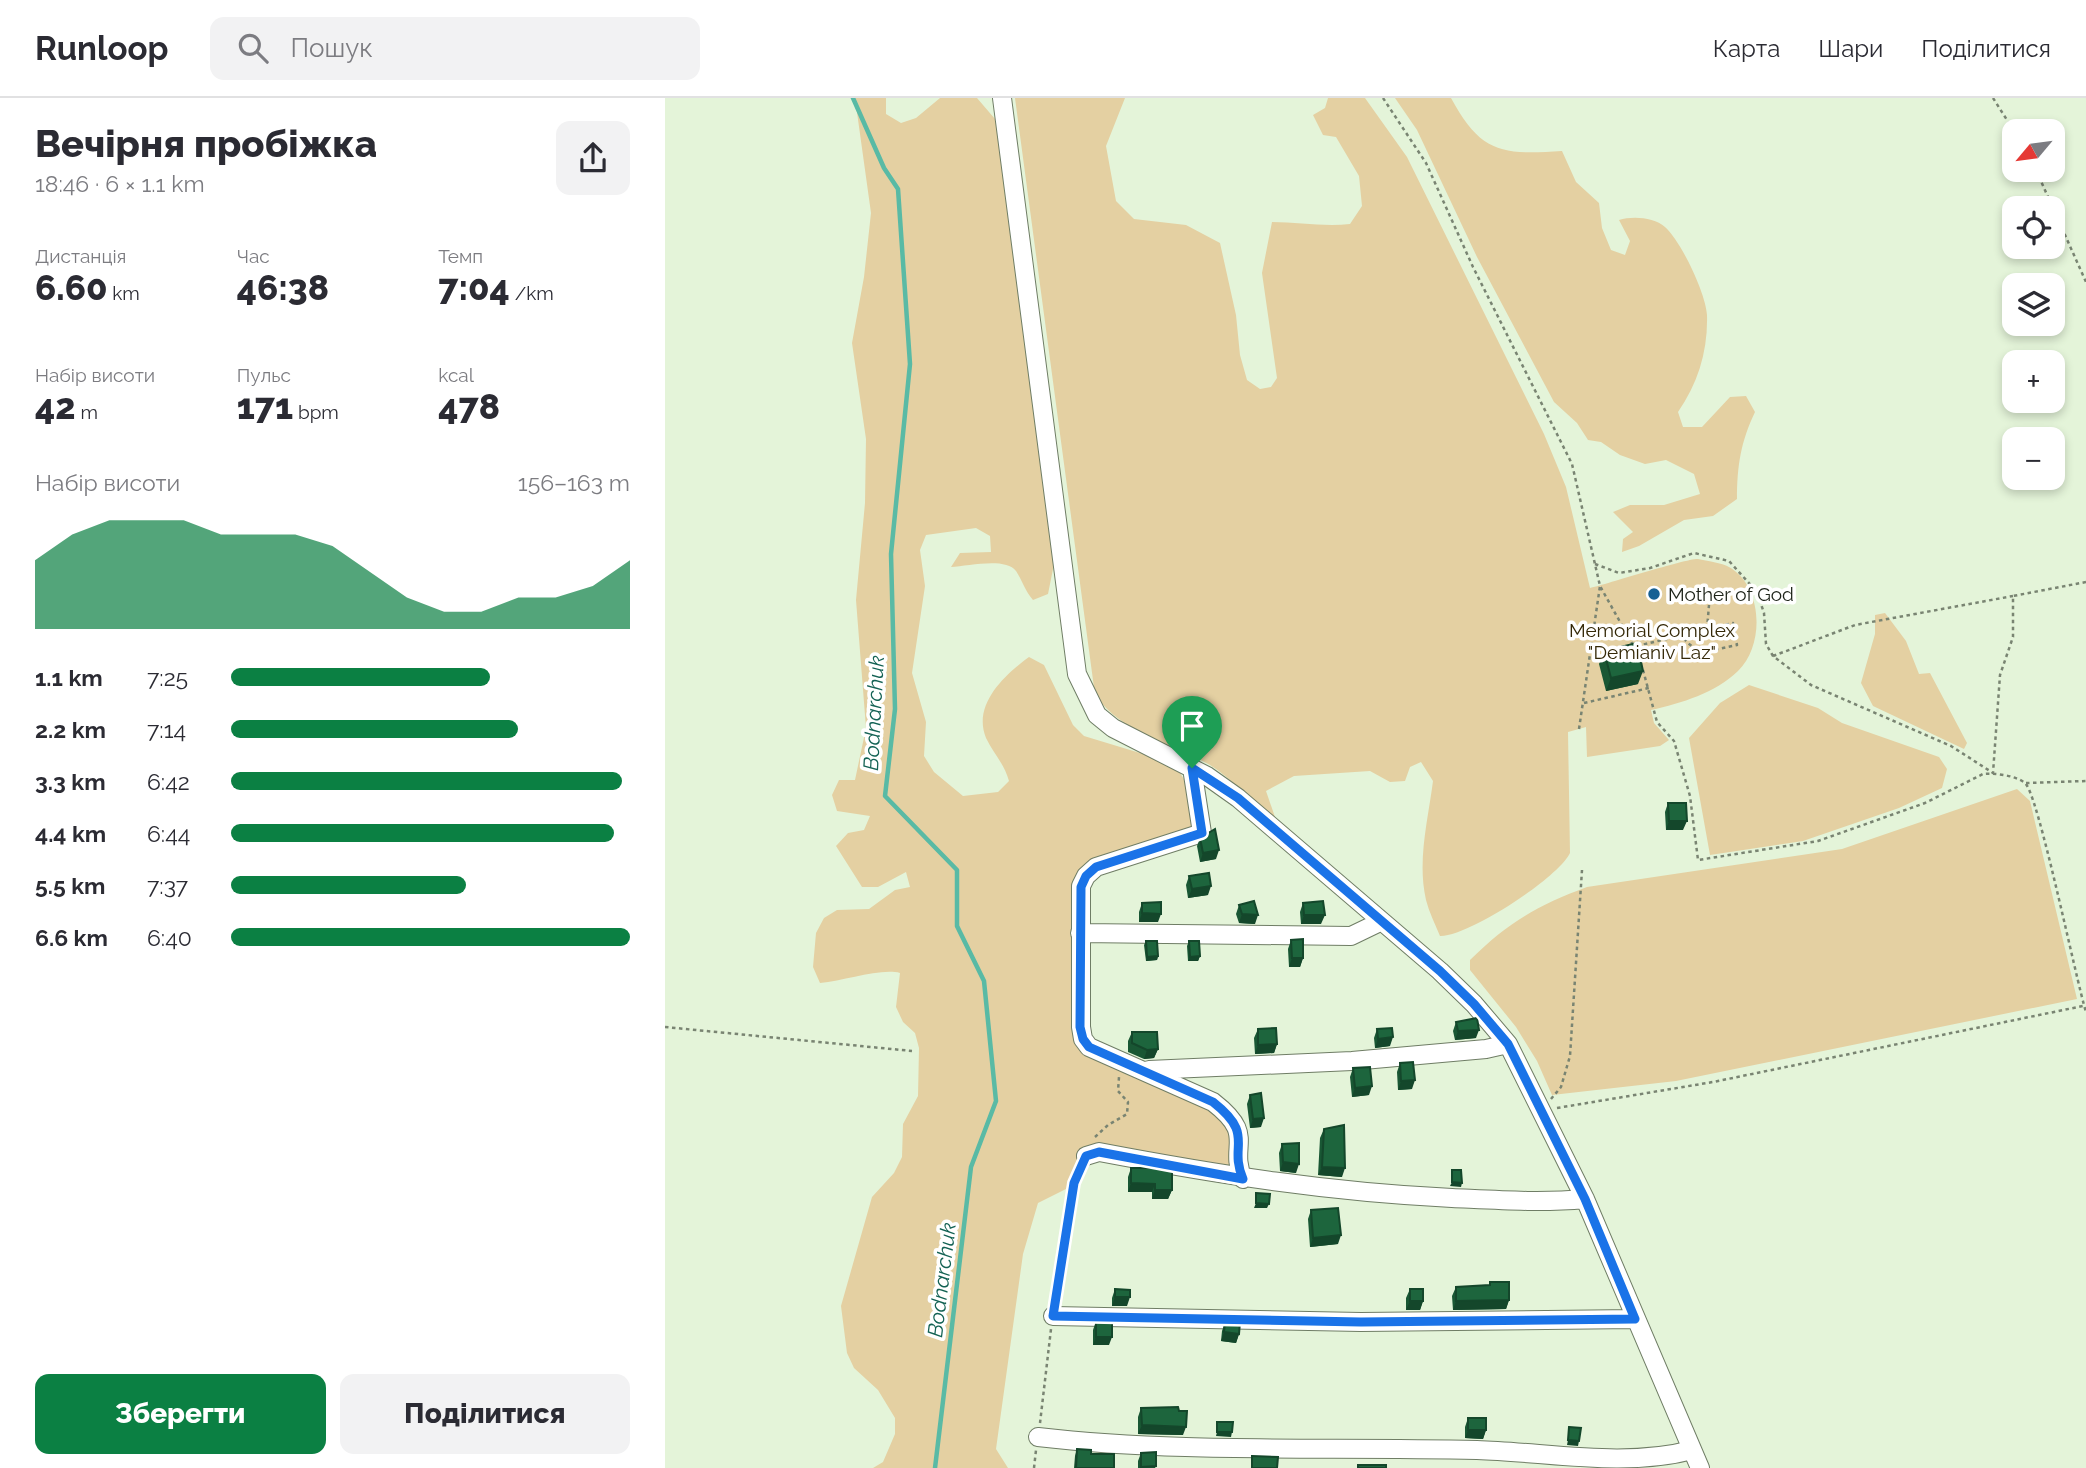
<!DOCTYPE html>
<html lang="uk">
<meta charset="utf-8">
<style>
:root{--surface:#fff;--page:#f2f2f3;--text:#2b2b33;--muted:#7c7c81;--line:#e1e1e2;--accent:#0b8043}
body{margin:0;font-family:Raleway,sans-serif;background:var(--page);color:var(--text);height:100vh;display:flex;flex-direction:column;font-size:26px;white-space:nowrap}
*{box-sizing:border-box;margin:0}
p{font-size:23px;color:var(--muted)}
.icon{flex:none;width:38px;height:38px;fill:none;stroke:currentColor;stroke-width:2;stroke-linecap:round;stroke-linejoin:round}
.map{position:relative;flex:1;overflow:hidden}
.sheet{display:flex;flex-direction:column;background:var(--surface);width:665px}
.sheet>*{flex:none}
.needle{width:46px;rotate:241deg}
.tools{position:absolute;left:1337px;top:21px;display:grid;gap:14px}
.tools a{display:grid;place-items:center;width:63px;height:63px;border-radius:14px;background:var(--surface);box-shadow:0 4px 10px #0003;font-size:35px}
.pin{position:absolute;display:grid;place-items:center;width:60px;height:60px;color:#fff;margin:-72px -30px;border-radius:50% 50% 50% 0;rotate:-45deg;box-shadow:0 0 7px #0007}
.pin .icon{rotate:45deg}
.round{display:grid;place-items:center;flex:none;width:74px;height:74px;border-radius:14px;background:var(--page)}
.headline{display:flex;align-items:center;justify-content:space-between;height:119px;padding:0 35px}
h1{font-size:38px;font-weight:800;line-height:52px}
.figures{display:grid;grid-template-columns:repeat(3,1fr);gap:10px;height:119px;padding:7px 35px}
.figures div{display:grid;align-content:center}
.figures b{font-size:35px;font-weight:800}
.figures small{font-size:19px;font-weight:400}
.figures p{font-size:19px}
.chart{height:196px;padding:14px 35px}
.chart p{display:flex;justify-content:space-between}
.chart svg{width:100%;height:126px;margin-top:7px;fill:var(--accent);opacity:.7}
.cta{display:flex;gap:14px;margin-top:auto;padding:14px 35px}
.cta a{flex:1;height:80px;border-radius:14px;background:var(--accent);color:#fff;font-size:28px;font-weight:800;line-height:80px;text-align:center}
.cta a+a{background:var(--page);color:var(--text)}
ul{padding:0 35px;list-style:none;font-size:23px}
li{display:grid;grid-template-columns:112px 84px 1fr;align-items:center;height:52px}
li i{height:18px;border-radius:9px;background:var(--accent)}
header{display:flex;align-items:center;gap:42px;box-sizing:border-box;height:98px;padding:0 35px;background:var(--surface);border-bottom:2px solid var(--line)}
header strong{font-size:33px}
nav{display:flex;gap:38px;margin-inline-start:auto;font-size:24px}
.search{width:490px;height:63px;background:var(--page);display:flex;align-items:center;gap:18px;box-sizing:border-box;padding:0 24px;border-radius:14px;color:var(--muted);font-size:26px}
main{display:flex;flex:1;min-height:0}
.map>svg:first-child{display:block}
</style>
<header>
<strong>Runloop</strong>
<div class="search"><svg class="icon" aria-label="search" viewBox="0 0 24 24"><circle cx="10" cy="10" r="6"/><path d="M15 15l6 6"/></svg>Пошук</div>
<nav><a>Карта</a><a>Шари</a><a>Поділитися</a></nav>
</header>
<main>
<section class="sheet">
<div class="headline"><div><h1>Вечірня пробіжка</h1><p>18:46 · 6 × 1.1 km</p></div><a class="round"><svg class="icon" aria-label="share" viewBox="0 0 24 24"><path d="M12 15V3M7 8l5-5 5 5M5 13v7h14v-7"/></svg></a></div>
<div class="figures">
<div><p>Дистанція</p><b>6.60<small> km</small></b></div>
<div><p>Час</p><b>46:38</b></div>
<div><p>Темп</p><b>7:04<small> /km</small></b></div>
</div>
<div class="figures">
<div><p>Набір висоти</p><b>42<small> m</small></b></div>
<div><p>Пульс</p><b>171<small> bpm</small></b></div>
<div><p>kcal</p><b>478</b></div>
</div>
<div class="chart"><p><span>Набір висоти</span>156–163 m</p>
<svg viewBox="0 0 160 44" preserveAspectRatio="none"><path d="M0 44V20L10 11L20 6L30 6L40 6L50 11L60 11L70 11L80 15L90 24L100 33L110 38L120 38L130 33L140 33L150 29L160 20V44z"/></svg>
</div>
<ul>
<li><b>1.1 km</b>7:25<i style="width:65%"></i></li>
<li><b>2.2 km</b>7:14<i style="width:72%"></i></li>
<li><b>3.3 km</b>6:42<i style="width:98%"></i></li>
<li><b>4.4 km</b>6:44<i style="width:96%"></i></li>
<li><b>5.5 km</b>7:37<i style="width:59%"></i></li>
<li><b>6.6 km</b>6:40<i style="width:100%"></i></li>
</ul>
<div class="cta"><a>Зберегти</a><a>Поділитися</a></div>
</section>
<div class="map">
<svg width="1421" height="1370" viewBox="0 0 1421 1370">
<rect width="100%" height="100%" fill="#e4f4d9"/>
<!-- green -->
<path fill="#e4d0a2" d="M190,0h31v16l15,9 15,-5 24,-20h37l18,21 13,52 50,373 -10,50 -15,6c-8,-9 -11,-20 -17,-29 -10,-14 -48,-5 -65,-4l9,-14 31,-1 -1,-16 -14,-8 -50,7 -6,15 5,36 -13,87 14,49 -2,34 10,16 29,24 35,-4 11,-11c-5,-18 -16,-28 -23,-43 -14,-34 20,-64 43,-81l15,8 29,60 11,11 79,24 14,8 8,13 10,51 -115,47 -3,156 151,83 10,65 -141,-27 -11,6 -10,22 -38,19 -15,51 -27,195 12,19h-135l10,-6 12,-28v-16l-17,-28 -24,-22 -7,-15 -6,-47 31,-109 22,-24 8,-16 1,-33 15,-28 1,-48 -4,-15 -12,-11 -7,-15 4,-34c-20,-5 -55,8 -80,10l-7,-16 3,-34 8,-15 13,-8 32,-1 26,-19 15,-3 -4,-15 -28,15h-16l-26,-41 12,-13 16,-3 6,-14 -33,-5 -5,-16 7,-15h16l11,-52 -10,-128 9,-97 1,-64 -14,-96 12,-66 7,-64z
M350,0h110l-19,48 10,55 18,18 52,6 34,18 16,72 4,40 7,25 13,9 11,-2 6,-9 -15,-105 10,-51c26,0 52,5 78,2l12,-18 -3,-30 -23,-39 -13,-2 -10,-20 12,-7 3,-10h37l42,59 137,277 22,53 24,101c17,-4 98,-30 108,-29 9,2 24,4 31,8 34,19 36,78 9,104 -23,22 -56,32 -87,39l3,13 15,17 -9,6 -73,11 -1,-30 -18,5 2,121c-12,25 -102,84 -130,83 -5,-12 -11,-24 -14,-36 -9,-39 2,-80 7,-119l-12,-19 -11,5 -5,14 -15,1 -20,-11 -76,5 -28,15 10,29h-5c-19,-17 -39,-42 -61,-55 -41,-23 -87,-31 -115,-70z
M730,0h56c30,55 50,57 111,53l14,31 23,21 3,25 9,22 14,5 5,-14 -11,-21c13,-4 35,-3 46,7 16,14 41,67 42,88 1,36 -9,68 -29,97l5,15h19l28,-30 16,-1 9,16c-14,29 -18,54 -18,87l-24,17 -29,4 -45,26 -17,6 1,-13 10,-7 -20,-20 17,-7h34l36,-11 -6,-20 -28,-14 -21,4 -25,-9 -19,-13 -13,-2 -11,-17 -23,-21 -77,-145 -60,-127z
M1220,515l21,28 13,33 11,-1 37,70 -3,6 -91,-43 -12,-23 14,-49v-19z
M1084,587l69,23 24,15 97,34 8,12 -5,19 -43,20 -96,33 -93,14 -21,-117 31,-35z
M1352,691l13,12 47,198 -401,82 -124,14 -15,-34 -21,-34 -46,-57v-10c37,-37 68,-55 117,-73l255,-38z"/>
<g fill="none" stroke-linecap="round" stroke-linejoin="round">
<!-- stream -->
<path stroke="#59baa5" stroke-width="4.5" d="M188,0l31,70 14,21 12,175 -19,190 4,155 -10,87 72,74v56l27,55 12,120 -25,66 -36,301"/>
<defs>
<path id="minor" d="M337,0l75,576 20,41 16,13 94,48 31,22 202,173 34,33 34,40 77,155 115,269
M527,670l10,65 -106,34 -10,9 -5,10v141l2,12 6,8 124,55c44,34 15,42 30,77
M415,835l271,3 29,-14
M484,972l203,-9 134,-12 22,-5
M421,1058l13,-4c121,23 230,40 353,46 45,2 88,5 133,1
M388,1218l308,6 274,-3
M373,1339c145,17 293,9 439,13 70,2 147,18 215,0"/>
</defs>
<!-- minor casing -->
<use href="#minor" stroke="#6f7d65" stroke-width="20"/>
<!-- path -->
<path stroke="#798472" stroke-width="2.5" stroke-dasharray="3.5 3.5" stroke-linecap="butt" d="M718,0l43,65 47,104 99,197 28,122 34,61
M1328,0l21,33
M1371,72l50,112
M930,466l24,9 31,-5 44,-15 35,8 28,31 7,21 2,31 7,12 38,29 140,61 42,27 7,-98 13,-38v-41l73,-14
M1042,531l2,-24
M972,548l96,-23 4,22c-21,4 -42,13 -55,-10
M1108,558l82,-31 158,-29
M978,572l14,52 17,19 16,55 8,64 120,-19 107,-38 58,-29c11,-1 32,1 42,9 13,10 51,197 61,229
M919,605l65,-15
M914,631l21,-143
M1361,685l60,-2
M0,929l247,24
M886,1001l10,-12 9,-31 12,-186
M892,1010l156,-26 370,-76
M430,1039l13,-12 19,-11 1,-12 -10,-11 1,-14
M391,1204l18,-119 5,-12
M375,1325l11,-94
M369,1370l2,-18"/>
<!-- minor -->
<use href="#minor" stroke="#fff" stroke-width="18"/>
</g>
<!-- wall -->
<path fill="#195734" d="M939,553l34,33 -32,7 -7,-27z
M1003,705l15,27h-17l-1,-18z
M535,740l16,21 -16,3 -3,-16z
M524,778l19,19 -20,3 -2,-13z
M477,805l16,19h-19v-10z
M638,805l18,21h-20l-1,-12z
M574,807l16,19 -16,-1 -3,-9z
M626,842l12,18 -3,9h-11l-1,-18z
M481,843l12,15 -1,4 -11,1 -2,-16z
M524,843l11,15 -2,5h-10l-1,-15z
M791,924l20,16 -21,2 -2,-9z
M593,931l19,15 -3,9 -19,1 -1,-16z
M712,931l13,17 -15,2 -1,-10z
M467,934l26,17 -4,9 -10,1 -16,-7v-11z
M735,965l12,26 -14,1 -1,-18z
M688,970l16,27 -17,2 -2,-20z
M585,997l11,32 -11,1 -3,-24z
M659,1031l18,48 -24,-2 2,-37z
M617,1046l14,29 -16,-2 -1,-18z
M466,1070l41,22 -4,9h-16v-7h-24v-15z
M646,1112l27,34 -28,3 -2,-28z
M825,1184l19,18 -3,9 -53,1 -1,-14 4,-9 33,-2z
M450,1191l12,17h-15v-8z
M745,1191l13,12 -3,9h-14v-12z
M431,1223l13,24h-16v-15z
M560,1224l14,12 -3,9 -15,-2 1,-10z
M476,1310l42,27 -45,-1v-17z
M803,1320l18,12 -3,9 -18,-1v-11z
M412,1351l14,5 23,14h-40l1,-12z
M476,1355l15,13 -1,2h-17v-7z"/>
<!-- shaded-wall -->
<path fill="#14472b" d="M978,573l-5,13 -32,7 5,-13z
M1004,723h18l-4,9h-17z
M554,752l-3,9 -16,3 3,-9z
M546,788l-3,9 -20,3 4,-9z
M477,815l19,1 -3,8h-19z
M577,816l16,1 -3,9 -16,-1z
M639,817h21l-4,9h-20z
M493,858l-1,4 -11,1 1,-4z
M535,858l-2,5h-10l2,-4z
M627,860h11l-3,9h-11z
M814,932l-3,8 -21,2 3,-9z
M728,939l-3,9 -15,2 3,-9z
M612,946l-3,9 -19,1 3,-9z
M493,951l-4,9 -10,1 3,-9z
M750,982l-3,9 -14,1 3,-9z
M707,988l-3,9 -17,2 3,-9z
M599,1020l-3,9 -11,1 3,-9z
M618,1064l16,2 -3,9 -16,-2z
M657,1069l23,1 -3,9 -24,-2z
M787,1084l10,1 -1,4 -11,-1z
M466,1085l24,1 -3,8h-24z
M490,1092h17l-4,9h-16z
M591,1105l13,1 -2,4h-13z
M676,1137l-3,9 -28,3 3,-9z
M450,1199h15l-3,9h-15z
M844,1202l-3,9 -53,1 3,-9z
M745,1203h13l-3,9h-14z
M559,1234l15,2 -3,9 -15,-2z
M431,1239h16l-3,8h-16z
M477,1327l44,2 -3,8 -45,-1z
M803,1332h18l-3,9 -18,-1z
M552,1334h15l-1,5 -15,-1z
M903,1342l11,1 -1,5 -11,-1z"/>
<!-- building -->
<path fill="#1d653d" stroke="#14472b" stroke-width="2" d="M972,545l6,28 -32,7 -7,-27z
M1003,705h18l1,18h-18z
M550,731l4,21 -16,3 -3,-15z
M544,775l2,13 -19,3 -3,-13z
M589,803l4,14 -16,-1 -3,-9z
M658,803l2,14h-21l-1,-12z
M496,804v12l-19,-1v-10z
M638,841v19h-11l-1,-18z
M481,843h11l1,15 -11,1z
M524,843h10l1,15 -10,1z
M812,920l2,12 -21,1 -2,-9z
M611,930l1,16 -19,1v-16z
M727,930l1,9 -15,2 -1,-10z
M467,934h25l1,17 -11,1 -15,-7z
M748,964l2,18 -14,1 -1,-18z
M705,969l2,19 -17,2 -2,-20z
M596,995l3,25 -11,1 -3,-24z
M679,1027l1,43 -23,-1 2,-38z
M634,1045v21l-16,-2 -1,-18z
M466,1070h41v22h-17v-6l-24,-1z
M787,1072h9l1,13 -10,-1z
M591,1095l14,1 -1,10 -13,-1z
M673,1110l3,27 -28,3 -2,-28z
M825,1184h19v18l-53,1v-14l34,-2z
M450,1191l15,1v7h-15z
M745,1191h13v12h-13z
M431,1223h16v16h-16z
M560,1224h15l-1,12 -15,-2z
M513,1309l1,4h8l-1,16 -44,-2 -1,-17z
M803,1320h18v12h-18z
M552,1324h16l-1,10h-15z
M904,1329l12,1 -2,13 -11,-1z
M412,1351l14,1v4h23v14h-38z
M491,1354v14l-15,1v-14z
M587,1358l26,1 -1,11h-25z
M693,1367h28v3h-28z"/>
<g fill="none" stroke-linecap="round" stroke-linejoin="round">
<defs>
<path id="route" d="M527,670l46,30 202,173 34,33 34,40 77,155 50,120 -274,3 -308,-6 21,-133 12,-27 13,-4 144,27c-15,-35 13,-43 -30,-77l-124,-55 -6,-8 -3,-12 1,-140 5,-11 10,-9 106,-34z"/>
</defs>
<!-- route casing -->
<use href="#route" stroke="#fff" stroke-width="14"/>
<!-- route -->
<use href="#route" stroke="#1a73e8" stroke-width="9"/>
</g>
<!-- markers -->
<circle fill="#166093" stroke="#fff" stroke-width="2.5" cx="989" cy="496" r="7"/>
<g text-anchor="middle" stroke-width="7" stroke-linejoin="round" paint-order="stroke">
<!-- poi labels -->
<g font-size="19" fill="#1d2319" stroke="#fff" text-anchor="start">
<text x="1003" y="503">Mother of God</text>
</g>
<!-- park labels -->
<g font-size="19" fill="#342807" stroke="#fff">
<text x="987" y="539">Memorial Complex<tspan x="987" dy="22">"Demianiv Laz"</tspan></text>
</g>
<!-- water labels -->
<g font-size="21" font-style="italic" fill="#136254" stroke="#fff">
<text transform="translate(209 615) rotate(-87)" y="7">Bodnarchuk</text>
<text transform="translate(277 1182) rotate(-83)" y="7">Bodnarchuk</text>
</g>
</g>
</svg>
<div class="tools">
<a><svg class="needle" viewBox="-14 -14 28 28"><path d="M0-13l5 13h-10z" fill="#e53935"/><path d="M0 13l5-13h-10z" fill="#7c7c81"/></svg></a>
<a><svg class="icon" aria-label="locate" viewBox="0 0 24 24"><circle cx="12" cy="12" r="6"/><path d="M12 2v4M12 18v4M2 12h4M18 12h4"/></svg></a>
<a><svg class="icon" aria-label="layers" viewBox="0 0 24 24"><path d="M12 4l9 5-9 5-9-5zM3 14l9 5 9-5"/></svg></a>
<a>+</a>
<a>−</a>
</div>
<div class="pin" style="left:527px;top:670px;background:#1e9e55"><svg class="icon" aria-label="arrive" viewBox="0 0 24 24"><path d="M6 21V4h12l-3 4 3 4H6"/></svg></div>
</div>
</main>
